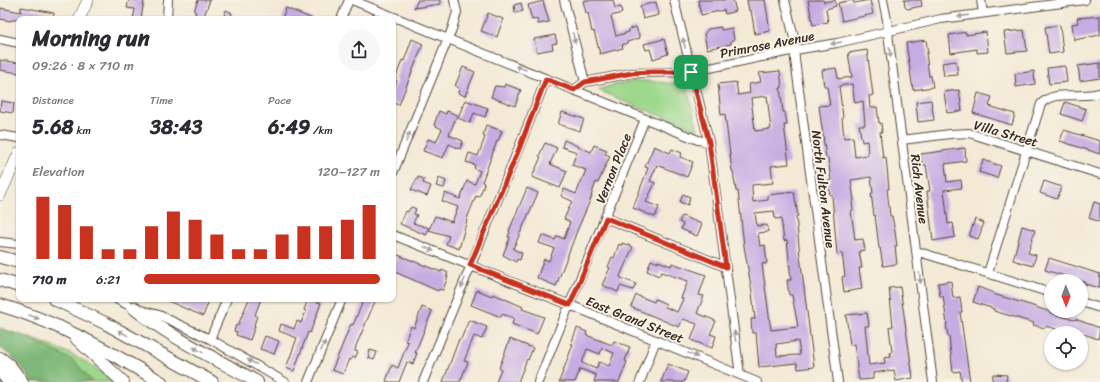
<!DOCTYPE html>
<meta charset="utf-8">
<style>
:root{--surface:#fff;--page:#f7f7f7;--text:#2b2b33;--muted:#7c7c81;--accent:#c8321e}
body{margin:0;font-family:Sriracha,sans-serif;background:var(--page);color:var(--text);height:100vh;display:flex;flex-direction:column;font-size:15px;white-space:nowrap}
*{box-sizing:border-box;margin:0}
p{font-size:13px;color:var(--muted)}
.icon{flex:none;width:22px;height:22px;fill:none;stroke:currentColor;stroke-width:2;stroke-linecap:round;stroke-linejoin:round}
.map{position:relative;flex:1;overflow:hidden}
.sheet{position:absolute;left:16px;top:16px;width:380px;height:286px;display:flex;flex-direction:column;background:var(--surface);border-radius:8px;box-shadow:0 1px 3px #0004}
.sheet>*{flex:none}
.needle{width:26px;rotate:179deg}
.buttons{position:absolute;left:1044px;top:274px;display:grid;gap:8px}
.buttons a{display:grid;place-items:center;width:44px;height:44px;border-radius:50%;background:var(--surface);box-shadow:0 1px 3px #0004;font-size:20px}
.pin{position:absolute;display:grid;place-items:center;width:34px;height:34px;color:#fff;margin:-17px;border-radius:8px;box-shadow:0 2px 6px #0006}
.round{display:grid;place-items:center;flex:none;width:42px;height:42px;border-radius:21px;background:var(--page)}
.summary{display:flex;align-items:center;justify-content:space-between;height:68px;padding:0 16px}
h1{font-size:22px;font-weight:800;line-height:30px}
.figures{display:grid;grid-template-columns:repeat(3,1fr);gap:6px;height:68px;padding:4px 16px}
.figures div{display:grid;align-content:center}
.figures b{font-size:20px;font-weight:800}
.figures small{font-size:11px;font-weight:400}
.figures p{font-size:11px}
.chart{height:112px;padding:8px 16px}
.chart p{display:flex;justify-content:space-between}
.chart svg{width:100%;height:72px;margin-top:4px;stroke:var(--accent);stroke-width:6}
ul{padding:0 16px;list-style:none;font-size:13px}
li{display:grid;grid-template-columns:64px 48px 1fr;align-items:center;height:30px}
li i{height:10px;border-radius:5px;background:var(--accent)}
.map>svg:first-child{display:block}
</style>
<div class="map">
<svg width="1100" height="382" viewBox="0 0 1100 382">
<rect width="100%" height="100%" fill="#f7f3e8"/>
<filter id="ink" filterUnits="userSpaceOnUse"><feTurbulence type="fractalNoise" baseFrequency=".025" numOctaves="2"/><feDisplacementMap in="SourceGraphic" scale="8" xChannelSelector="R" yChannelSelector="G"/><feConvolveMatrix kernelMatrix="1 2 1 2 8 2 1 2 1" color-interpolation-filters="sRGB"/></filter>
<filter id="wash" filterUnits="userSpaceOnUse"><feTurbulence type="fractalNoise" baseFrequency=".012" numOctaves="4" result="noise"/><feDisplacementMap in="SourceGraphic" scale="16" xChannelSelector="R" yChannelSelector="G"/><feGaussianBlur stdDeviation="0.9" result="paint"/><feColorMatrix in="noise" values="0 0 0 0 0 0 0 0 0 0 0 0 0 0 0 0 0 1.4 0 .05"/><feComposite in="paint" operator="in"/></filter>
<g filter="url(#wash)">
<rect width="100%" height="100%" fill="#f3ead5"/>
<!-- green -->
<path fill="#9ed88c" stroke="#6c8155" d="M637,81h11l31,3 8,3 11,43 -70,-27 -30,-13 15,-5z
M27,337c32,11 61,22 86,45h-21l-18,-21z"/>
<!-- forest -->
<path fill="#7eb878" stroke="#5c714b" d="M0,328l27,9 47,24 18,21h-61c-6,-14 -18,-26 -31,-34z"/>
<g id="blocks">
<!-- building -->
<path fill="#c6ace2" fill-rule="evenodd" d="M129,0h15l-3,19h-8l2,-10 -8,-1z
M198,0h12l-7,19h-10l3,-7 -2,-1z
M418,0h22v4l-26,4z
M587,0h26l2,8 6,-1 1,6 -11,3 5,20 13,-4v-3l7,-2 4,11 -13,4v1l-5,2 1,3 -23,6 -6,-23 -2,1 -4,-19h-2l-3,-12z
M698,0h35l3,11 -11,3 -1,-4 -23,5z
M747,0h18l5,31 -15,3 -4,-24 -2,1z
M808,0h15l1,2 11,-2 1,6 -10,3 2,13 -15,3z
M853,0l1,3 16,-3 3,14 -31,7 -4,-18z
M904,0h17l1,6 -15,3 -2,-2z
M543,1l6,21 -11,2 -1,-5 -5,1 -4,-15z
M656,2l3,13 -16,4 -3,-13z
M521,3l2,8 -8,2 -1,-8z
M21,7l33,6 -1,6h-37v1h-5v1l-11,-2v-11l21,4z
M286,8l27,11h-31z
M226,10l6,3 -2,6h-7z
M488,13l15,6 -6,18 -16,-6z
M1100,16v19l-26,5 -2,-16 6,-1 -1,-5z
M1060,25l3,27 -14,2 -4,-27z
M721,27v3l11,-2 2,12 -3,1v3l-24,5 -3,-15 4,-5z
M1024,30l3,21 -20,2 -3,-21z
M966,32v3l20,-3 2,20 -11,1v-4l-26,4 -2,-18z
M555,35l2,8 -5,1 1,5 -16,3 -3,-13z
M412,39l11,5 -24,61 -6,-2v-13l4,-9 -2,-1 7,-20 2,1z
M664,39l4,15 -15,5 -3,-10 -4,1 -2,-6z
M926,40l2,13h-2l3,23h2l2,11 -20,3 -7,-47z
M867,50l6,45 -4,1 1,12 7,-1 2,16h2l1,9h-2l3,26 3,-1 3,32h-2l3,27h2l3,16 2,14h-2l2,18 -14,2 -3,-18h-1l-4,-33 -1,1 -3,-23h2l-2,-16 -20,3 3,21 -2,1 1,8 -2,1 4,29 8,-1 2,11 -6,1 3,17h-3l3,21 -18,3 -2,-15 3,-1 -3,-23 -5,1 -5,-59h-2l-2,-14 3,-1 -3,-22h-2l-7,-52 11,-1 -3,-19h-3l-2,-16 14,-2 2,11 14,-2 -4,-24zM852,84l3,19 8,-2 2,24h-6l3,17 5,-1 1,14 -13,2 -2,-20 -9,1 -2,-20 1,-1 -4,-31z
M0,60l19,3v10l-19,-3z
M956,61l2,14 -14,1 -2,-13z
M1100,63v15l-20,3 -2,-15z
M1065,66l2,16 -18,2 -2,-16z
M463,67l12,5 -10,24 -7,-3 1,-5 -4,-2z
M780,71l2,17h-2l3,24h2l2,13h-3l5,39 -18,2 2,17 -21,2v4l1,13 15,-2v-5l26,-3 4,24h-2l4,40 14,111 -16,2 -1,-6 -38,4 -3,-34h-4l-1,-14h4l-3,-27 -8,-46 -6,-55h-2l-3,-20h-1l-7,-57 -4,1 -3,-31 18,-2 2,13 12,-2 -1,-9 12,-2 -2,-9zM767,96l4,33 -16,2 -4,-33zM774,211l1,8 6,-1 3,23 3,-1 4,40h-4l2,15h3l6,32 -27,3 -9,-66 5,-1 -2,-18 -5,1 -2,-13 10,-1 -1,-7 -10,1 -2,-13zM798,341l2,14 -23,1 -1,-12z
M1034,71l1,13 -19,3 -1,-13z
M505,84l16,6 -6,16 -24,-9 4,-11 9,1z
M959,90l3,21 -15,2 -3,-21z
M978,93l14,4 -3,9 26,8 -3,11 -39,-12z
M465,100l23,8 -3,9 -11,-4 -4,10 -12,-5z
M931,100l3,20 -16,2 -2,-20z
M1,101l13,2 -1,10 -13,-2z
M1065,102l21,7 -4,12 -21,-7z
M439,111l7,3 1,-3 10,4 -8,20 14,6 -3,8 -11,-5 -6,14 -20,-7 5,-12 8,3 6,-13 -8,-4z
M562,112l22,7 -4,12 -22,-7z
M486,125l16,6 -4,10h-1l-15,41 2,1 -1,5 -4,9 -3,-1 -8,20 -9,33 -13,-5 3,-8 -20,-6 6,-14 17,6 6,-15 -16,-6 3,-8 15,6 7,-18 8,3 5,-13 -6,-3 1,-3 -9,-3 3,-9 9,3 7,-19 -2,-1z
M1064,130l36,11v13l-40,-13z
M564,140l27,12 3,-7 13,5 -2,4 5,2 -12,27 -2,-1 -5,14h1l-15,35 -21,55 -19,-8 7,-19 5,2 5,-13 -15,-5 3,-8 13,5 2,-4 7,3 6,-17 -6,-3 8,-18 -11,-5 3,-7 12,5 10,-24 -14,-5 5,-13 -15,-5z
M545,143l12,5 -7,16 17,7 -7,17 -28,-11 9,-20 -2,-1z
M654,146l16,7 2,-4 10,4 -2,4 13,5 -6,15 -30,-12 -7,16 5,2 -9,19 13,5 -4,10 -22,-9 15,-40 -3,-1z
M965,148l1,13 -21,3 2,18 14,-2 1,8 -18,2 4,34 5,-1 2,14 -22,4 -6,-50h3l-4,-26h-4l-1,-11z
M983,160l18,6 -4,12 -18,-6z
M418,177l6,2 -1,4 8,3 -4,10 -16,-6 5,-10h1z
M439,178l7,3 -2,7 -8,-2z
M1044,181l18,6 -5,12 -17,-6z
M527,188l11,5 -25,56 9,4 -2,7 -3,-1 -1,3 -13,-7 7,-18h-2l2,-5 -1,-1z
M683,194l7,3 -2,8 -8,-3z
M1094,202l6,2v18l-11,-4z
M412,207l4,2 -2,5 3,1 -4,8 16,5 -3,7 -26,-11 6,-13 2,1 2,-4z
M682,216l20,8 -5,12 -16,-7 2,-5 -4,-2z
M975,219l9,4 -6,16 -9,-3z
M1022,226l13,4 -7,23 8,2 -3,11 -20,-6z
M622,243l11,4 -13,29 1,2 15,6 -3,6 -13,-4 -2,6 -16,-7 8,-17 -2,-1 4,-10 2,1 5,-14 3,2z
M398,255l43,17 1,-2 6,3 -2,3h2l-5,14 -4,-1 -1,2 -45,-20v-3z
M1049,258l51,16 -1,14 -14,-4v-2l-40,-12z
M651,260l7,3v-2l13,5 1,-3 34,12 -7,20 5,1 -7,17 19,8 -6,13 6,2 -4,12 -21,-8 6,-16 -14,-5 -4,8 -48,-20 5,-12 18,7 1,-3 11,5 -1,3 12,5 6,-13 -2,-1 7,-17 -27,-9 -2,4 -12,-5z
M951,281l2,17 7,-1 2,15h-2l10,70h-8l-2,-11 -7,1 -4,-36h-1l-2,-12h1l-4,-28h-3l-2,-13z
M900,287l13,91 -17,3 -2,-11 -21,3v6l-14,1 -5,-36 -4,1 -4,-30 21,-2 2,13h-4l4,39 16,-2 -1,-5 7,-1 -1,-4 2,-1 -3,-25 4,-1 -4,-38z
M978,287l16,6 -1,1 37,11 20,7v1l24,7 1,-1 25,9 -2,11 -17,-6h-12l-23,-7 -1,2 -12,-3 1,-2 -40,-12v-2l-21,-7z
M477,290l15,6 1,-2 10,4 20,9 -1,2 22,8 -7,17 -25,-10 2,-6 -12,-4 -1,3 -30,-12z
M163,299h34l11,4 -5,13z
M249,299h12l-6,16 2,1 -3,9 1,1 -5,14 -14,-5 1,-3 -3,-1 2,-6h2z
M308,299l13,4 -11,30 -2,-1 -14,39 -8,-3 11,-30 -18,-7 2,-7 13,5 3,-8 4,2 5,-12 -2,-1z
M364,299h12l-20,47 -1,5 3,1 -3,6 -2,-1 -2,3 -2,-1 -6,15 -11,-4 19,-46 2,1z
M422,307l10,4 -17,42h2l-4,11 -6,-2 -8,20h-9l-4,-1 6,-16 6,3 10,-26 -3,-1 6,-15 3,2z
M469,320l18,7 -5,12 -8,-3 -10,25 4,1 -8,20h-17l16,-43h2z
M577,328l10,4 -1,3 26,10 2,-4 16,6 -5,14 2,1 -8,20h-25l2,-7 -16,-6 -5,13h-16l14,-38h-2zM602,348l12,5 -5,13 -10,-4 -3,7 -14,-6 5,-14 13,5z
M265,336l14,5 -5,13 -14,-5z
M510,339l23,9 -5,12 -1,-1 -9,23h-22l5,-13 -2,-1z
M370,350l7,2 -3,8 -6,-2z
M668,364l20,8 -4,10h-23z
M993,374l14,1 -1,7h-14z"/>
</g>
</g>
<g filter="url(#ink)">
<use href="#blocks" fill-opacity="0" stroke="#574739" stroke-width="1"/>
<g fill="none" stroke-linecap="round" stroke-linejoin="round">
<defs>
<path id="minor" d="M352,0l222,90 11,-8 47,-9 59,-1 104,-22 42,-7 104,-24 144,-19
M564,0l21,82
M674,0l35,142 31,233
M785,0l9,38 1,22 43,322
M883,0l4,20 2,21 44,341
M981,0l2,13
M167,19l1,-19
M341,19l8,-19
M0,39l19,4
M574,90l124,50 11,2
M0,135l19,3
M902,140l48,-6 19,-1 131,41
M393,173l59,-144 5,-17 -3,-12
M606,218l120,49
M393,235l177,70 187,77
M0,242l19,2
M916,251l135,42
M988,273l53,-169c11,-12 28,-8 43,-9 5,0 11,-1 16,-2
M116,299l18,9 25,7 51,24 75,43
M1081,302l19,6
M210,339l17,-40
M308,382l34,-83
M423,382c41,-101 84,-202 123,-303
M538,382l107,-263
M640,382l16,-42"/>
<path id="major" d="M79,19l9,-19
M0,195l19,-42"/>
<path id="highway" d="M0,257l19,5
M0,280l19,6
M54,299l51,24 107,59
M0,305c58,17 110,47 161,77
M134,308c37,30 81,50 123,74
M77,339l46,43
M0,358l10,8 12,16
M0,371l9,11"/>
</defs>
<!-- minor casing -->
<use href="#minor" stroke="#574739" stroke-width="10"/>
<!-- major casing -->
<use href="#major" stroke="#574739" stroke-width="12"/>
<!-- highway casing -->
<use href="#highway" stroke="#574739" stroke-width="14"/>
<!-- minor -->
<use href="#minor" stroke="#fff" stroke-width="8"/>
<!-- major -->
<use href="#major" stroke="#fff" stroke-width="11"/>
<!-- highway -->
<use href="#highway" stroke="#fff" stroke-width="12"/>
</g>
<!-- one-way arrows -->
<defs><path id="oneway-solid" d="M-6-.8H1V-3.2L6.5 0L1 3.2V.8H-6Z"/></defs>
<g fill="#a79f9a">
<use href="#oneway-solid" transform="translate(963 16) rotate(172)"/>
<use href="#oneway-solid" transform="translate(574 38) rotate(76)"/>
<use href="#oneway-solid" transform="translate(684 43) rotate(-103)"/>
<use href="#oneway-solid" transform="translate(836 43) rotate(169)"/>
<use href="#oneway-solid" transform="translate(890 52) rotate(82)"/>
<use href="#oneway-solid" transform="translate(521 68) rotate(-158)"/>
<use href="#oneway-solid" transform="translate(408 137) rotate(-68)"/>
<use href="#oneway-solid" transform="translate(429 249) rotate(22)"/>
<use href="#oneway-solid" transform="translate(920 278) rotate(83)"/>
<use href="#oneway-solid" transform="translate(463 283) rotate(112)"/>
<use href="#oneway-solid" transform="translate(34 317) rotate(21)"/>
<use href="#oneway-solid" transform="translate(123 333) rotate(-151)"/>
<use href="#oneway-solid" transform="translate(735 336) rotate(-97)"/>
<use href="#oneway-solid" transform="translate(323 346) rotate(-68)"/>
<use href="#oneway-solid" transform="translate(198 350) rotate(-151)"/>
<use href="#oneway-solid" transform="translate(693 355) rotate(22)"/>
<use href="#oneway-solid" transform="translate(252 362) rotate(-151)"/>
</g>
</g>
<g fill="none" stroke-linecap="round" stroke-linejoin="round" filter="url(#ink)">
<defs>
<path id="route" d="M651,72h40l18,70 17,125 -120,-49 -36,87 -100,-40 47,-111 29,-75 28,11 11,-8 47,-9z"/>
</defs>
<!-- route casing -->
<use href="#route" stroke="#fff" stroke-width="8"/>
<!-- route -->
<use href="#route" stroke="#c8321e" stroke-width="5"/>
</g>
<g text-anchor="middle" stroke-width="4" stroke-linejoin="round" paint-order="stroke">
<!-- street labels -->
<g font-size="13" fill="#3b2a1e" stroke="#f7f3e8">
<text transform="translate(767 44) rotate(-11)" y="5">Primrose Avenue</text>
<text transform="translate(1006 133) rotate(16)" y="5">Villa Street</text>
<text transform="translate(613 168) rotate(-68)" y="5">Vernon Place</text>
<text transform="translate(824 189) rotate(83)" y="5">North Fulton Avenue</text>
<text transform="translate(920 189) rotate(83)" y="5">Rich Avenue</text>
<text transform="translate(635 319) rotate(22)" y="5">East Grand Street</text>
</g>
</g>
</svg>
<div class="buttons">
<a><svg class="needle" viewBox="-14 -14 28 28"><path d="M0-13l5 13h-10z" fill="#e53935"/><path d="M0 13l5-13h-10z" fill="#7c7c81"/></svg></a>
<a><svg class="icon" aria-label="locate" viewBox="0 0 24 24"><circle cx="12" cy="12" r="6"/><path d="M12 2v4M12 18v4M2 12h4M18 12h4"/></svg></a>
</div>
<div class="pin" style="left:691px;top:72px;background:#1e9e55"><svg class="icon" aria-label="arrive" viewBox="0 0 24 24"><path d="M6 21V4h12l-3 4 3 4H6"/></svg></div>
<section class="sheet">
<div class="summary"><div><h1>Morning run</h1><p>09:26 · 8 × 710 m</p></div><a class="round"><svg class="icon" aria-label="share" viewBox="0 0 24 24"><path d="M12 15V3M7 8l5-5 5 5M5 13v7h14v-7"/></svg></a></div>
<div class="figures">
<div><p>Distance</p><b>5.68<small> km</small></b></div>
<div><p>Time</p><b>38:43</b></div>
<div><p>Pace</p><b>6:49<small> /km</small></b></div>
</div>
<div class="chart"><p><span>Elevation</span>120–127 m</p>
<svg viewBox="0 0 160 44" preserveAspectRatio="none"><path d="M5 44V6M15 44V11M25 44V24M35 44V38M45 44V38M55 44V24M65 44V15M75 44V20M85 44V29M95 44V38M105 44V38M115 44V29M125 44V24M135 44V24M145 44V20M155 44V11"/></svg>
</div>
<ul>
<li><b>710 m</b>6:21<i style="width:100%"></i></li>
</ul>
</section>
</div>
